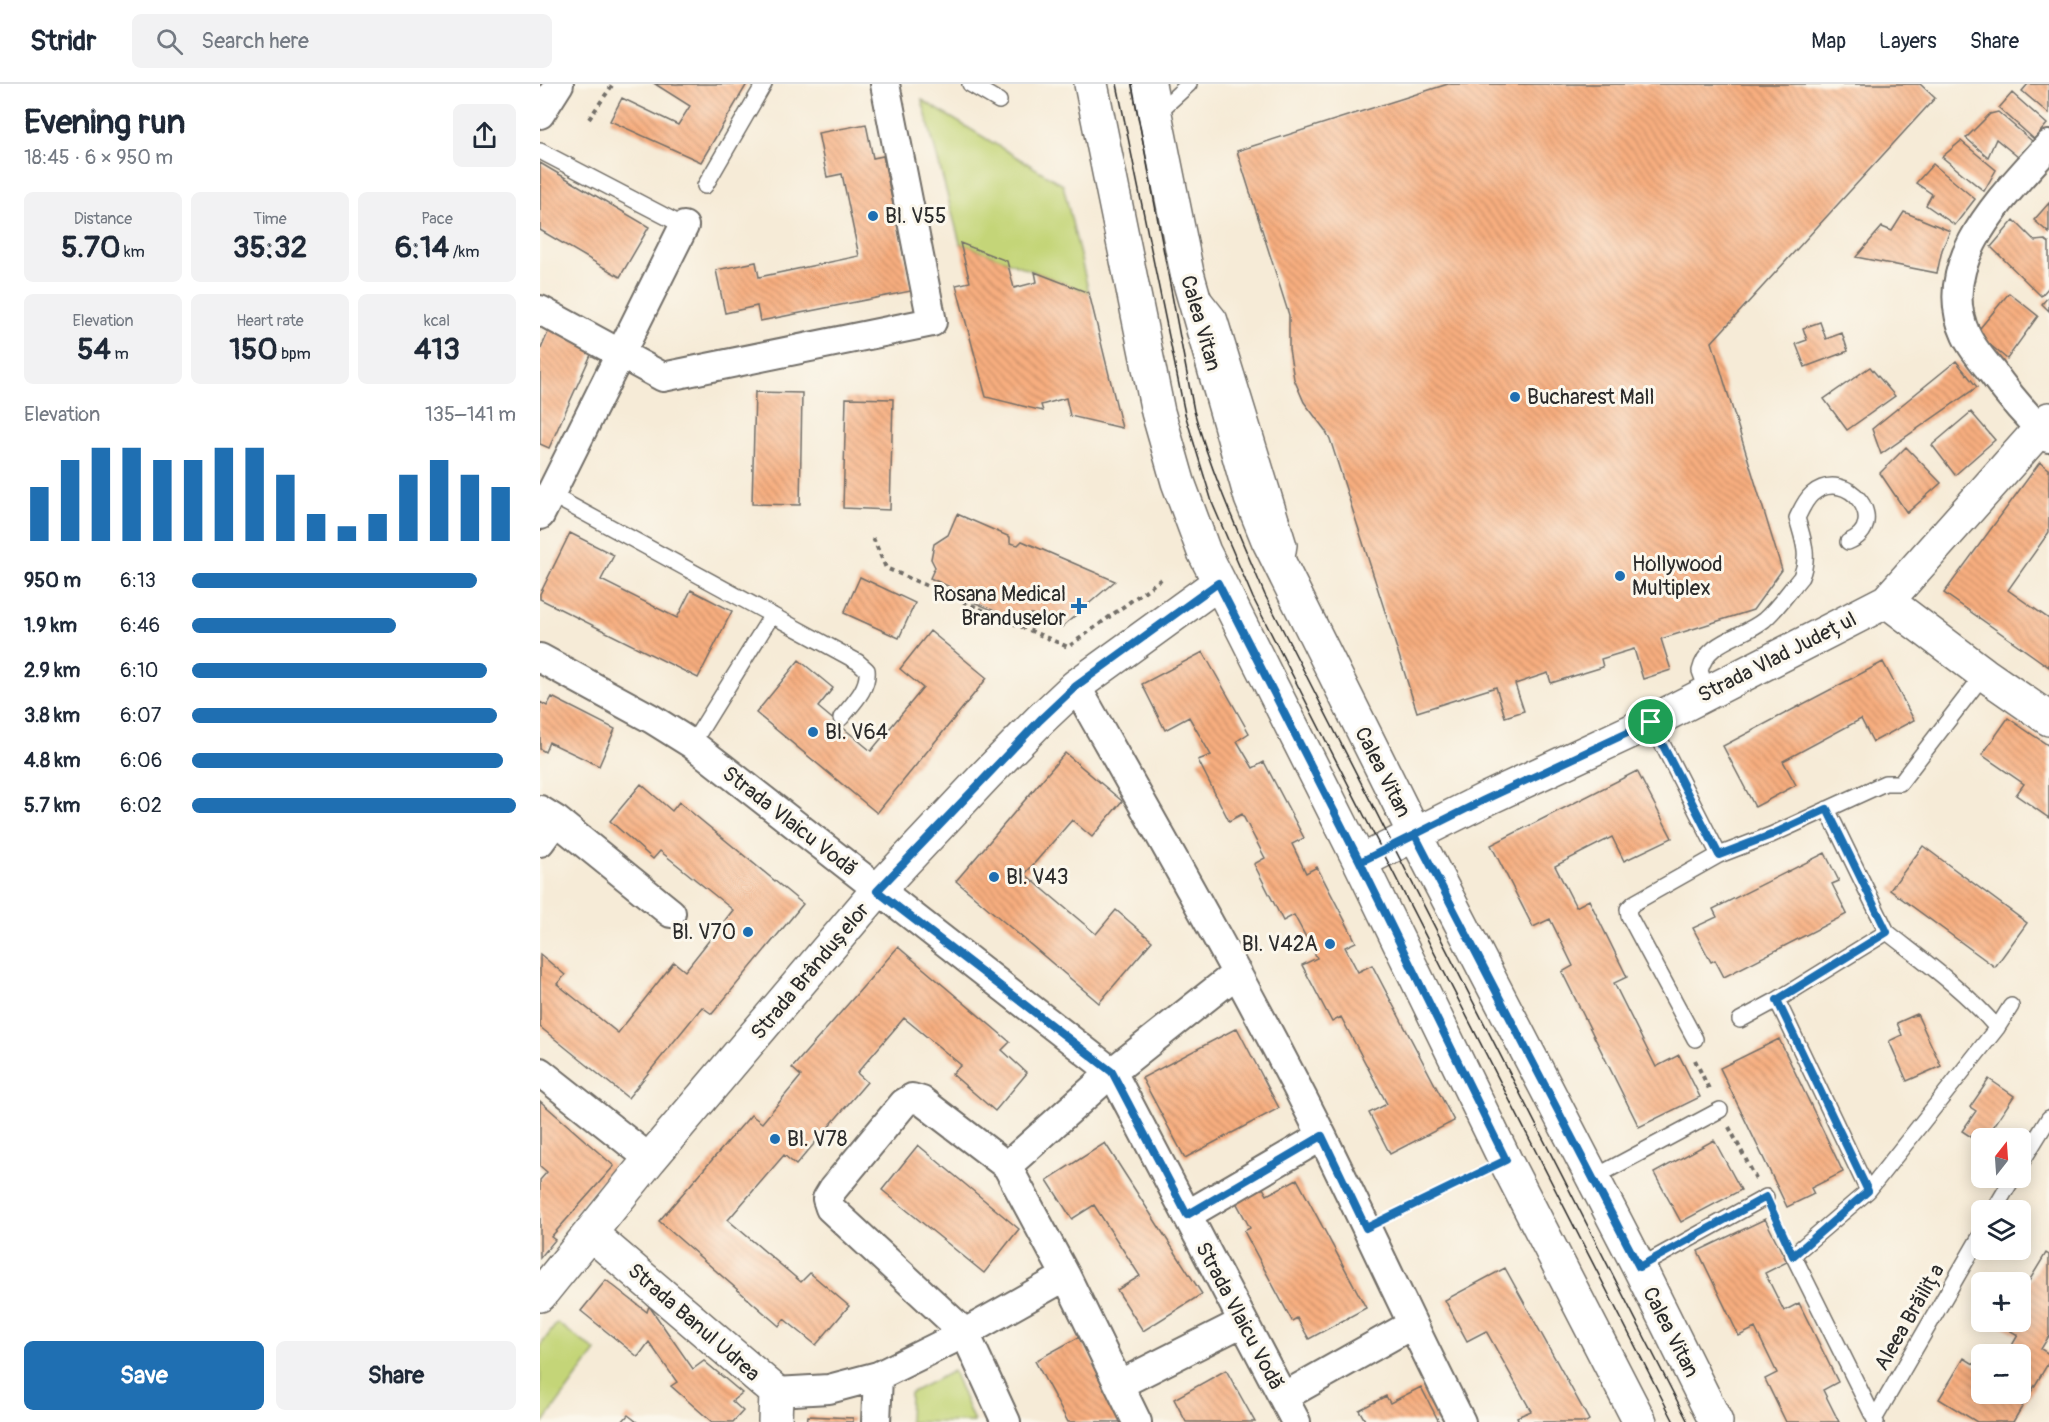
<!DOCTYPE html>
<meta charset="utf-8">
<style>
:root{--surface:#fff;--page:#f2f2f3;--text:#1f2937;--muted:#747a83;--line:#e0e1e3;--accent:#1f6fb2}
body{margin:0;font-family:Pangolin,sans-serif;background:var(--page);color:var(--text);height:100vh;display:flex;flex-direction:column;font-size:22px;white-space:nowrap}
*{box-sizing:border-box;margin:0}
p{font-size:20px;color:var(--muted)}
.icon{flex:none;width:33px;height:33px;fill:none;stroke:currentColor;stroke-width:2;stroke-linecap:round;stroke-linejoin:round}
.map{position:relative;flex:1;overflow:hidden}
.details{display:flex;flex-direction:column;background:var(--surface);width:540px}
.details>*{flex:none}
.needle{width:39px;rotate:17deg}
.controls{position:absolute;left:1431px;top:1044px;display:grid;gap:12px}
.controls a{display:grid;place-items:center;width:60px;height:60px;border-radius:9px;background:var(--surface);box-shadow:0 3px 15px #0003;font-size:30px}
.pin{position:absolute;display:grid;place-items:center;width:51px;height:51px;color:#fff;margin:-26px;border:3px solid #fff;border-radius:50%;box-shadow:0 2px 6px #0007}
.round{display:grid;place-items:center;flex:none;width:63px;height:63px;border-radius:9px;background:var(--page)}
.summary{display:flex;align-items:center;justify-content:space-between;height:102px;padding:0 24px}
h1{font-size:33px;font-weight:800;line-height:45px}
.figures{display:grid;grid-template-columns:repeat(3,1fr);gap:9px;height:102px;padding:6px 24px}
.figures div{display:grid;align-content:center;border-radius:9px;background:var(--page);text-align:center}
.figures b{font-size:30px;font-weight:800}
.figures small{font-size:16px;font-weight:400}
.figures p{font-size:16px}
.chart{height:168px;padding:12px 24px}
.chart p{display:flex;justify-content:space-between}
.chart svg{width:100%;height:108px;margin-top:6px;stroke:var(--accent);stroke-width:6}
.primary-button{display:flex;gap:12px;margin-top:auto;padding:12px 24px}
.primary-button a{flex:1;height:69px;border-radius:9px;background:var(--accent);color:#fff;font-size:24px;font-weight:800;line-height:69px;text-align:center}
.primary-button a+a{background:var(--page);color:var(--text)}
ul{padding:0 24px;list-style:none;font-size:20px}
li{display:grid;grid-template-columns:96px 72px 1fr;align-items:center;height:45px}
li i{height:15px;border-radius:8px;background:var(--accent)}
header{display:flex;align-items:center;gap:36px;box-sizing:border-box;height:84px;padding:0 30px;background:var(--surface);border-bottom:2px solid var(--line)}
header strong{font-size:28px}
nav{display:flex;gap:33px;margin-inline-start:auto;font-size:21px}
.search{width:420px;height:54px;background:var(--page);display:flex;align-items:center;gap:15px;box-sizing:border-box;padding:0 21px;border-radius:9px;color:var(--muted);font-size:22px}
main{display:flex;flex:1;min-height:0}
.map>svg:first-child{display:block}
</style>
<header>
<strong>Stridr</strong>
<div class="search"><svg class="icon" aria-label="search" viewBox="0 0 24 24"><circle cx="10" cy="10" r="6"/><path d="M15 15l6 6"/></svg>Search here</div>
<nav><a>Map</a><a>Layers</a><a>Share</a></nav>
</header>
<main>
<section class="details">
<div class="summary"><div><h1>Evening run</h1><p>18:45 · 6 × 950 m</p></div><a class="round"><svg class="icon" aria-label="share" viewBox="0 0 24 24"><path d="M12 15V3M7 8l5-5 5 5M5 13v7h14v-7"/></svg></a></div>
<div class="figures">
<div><p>Distance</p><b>5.70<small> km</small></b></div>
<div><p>Time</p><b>35:32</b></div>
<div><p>Pace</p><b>6:14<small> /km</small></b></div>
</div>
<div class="figures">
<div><p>Elevation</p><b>54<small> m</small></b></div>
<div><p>Heart rate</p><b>150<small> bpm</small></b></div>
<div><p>kcal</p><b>413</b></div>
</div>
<div class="chart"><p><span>Elevation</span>135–141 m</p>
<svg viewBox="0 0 160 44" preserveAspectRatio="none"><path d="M5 44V22M15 44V11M25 44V6M35 44V6M45 44V11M55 44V11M65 44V6M75 44V6M85 44V17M95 44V33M105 44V38M115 44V33M125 44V17M135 44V11M145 44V17M155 44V22"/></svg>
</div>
<ul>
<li><b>950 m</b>6:13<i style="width:88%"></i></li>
<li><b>1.9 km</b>6:46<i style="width:63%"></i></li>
<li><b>2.9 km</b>6:10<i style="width:91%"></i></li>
<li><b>3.8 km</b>6:07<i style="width:94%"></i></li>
<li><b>4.8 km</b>6:06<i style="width:96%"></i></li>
<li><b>5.7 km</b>6:02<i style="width:100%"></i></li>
</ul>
<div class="primary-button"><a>Save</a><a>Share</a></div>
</section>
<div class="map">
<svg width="1509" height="1338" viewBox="0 0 1509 1338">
<defs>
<pattern id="building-back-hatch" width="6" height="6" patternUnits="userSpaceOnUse" patternTransform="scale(1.5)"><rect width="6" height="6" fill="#f8ae7f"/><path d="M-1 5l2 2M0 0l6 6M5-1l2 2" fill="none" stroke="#c98e68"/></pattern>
</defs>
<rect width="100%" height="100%" fill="#fbf7ec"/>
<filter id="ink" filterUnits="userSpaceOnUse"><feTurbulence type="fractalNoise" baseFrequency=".0167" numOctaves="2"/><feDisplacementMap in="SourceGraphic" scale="12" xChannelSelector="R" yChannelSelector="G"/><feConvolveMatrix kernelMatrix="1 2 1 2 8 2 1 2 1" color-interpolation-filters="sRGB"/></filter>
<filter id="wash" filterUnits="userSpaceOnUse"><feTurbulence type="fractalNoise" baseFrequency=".008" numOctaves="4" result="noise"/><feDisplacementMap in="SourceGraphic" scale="24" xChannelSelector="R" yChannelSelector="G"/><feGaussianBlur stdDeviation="1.35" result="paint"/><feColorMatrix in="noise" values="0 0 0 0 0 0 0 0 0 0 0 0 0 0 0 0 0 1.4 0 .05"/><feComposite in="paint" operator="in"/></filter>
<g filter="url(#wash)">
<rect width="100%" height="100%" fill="#f6ebd7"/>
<!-- green -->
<path fill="#c4d578" stroke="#788052" stroke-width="1.5" d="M382,16l141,85 26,108 -129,-50z
M17,1239l39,28 -52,71h-4v-76z
M413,1287l21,51h-65l1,-29z"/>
<g id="blocks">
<!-- building -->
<path fill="url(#building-back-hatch)" d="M115,0h92l-46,78 -91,-41 12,-23 56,27 12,-19z
M908,0h472l15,14 -223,244 70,228 -29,40 -92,29 10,31 -28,9 -9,-30 -33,10 2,8 -52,16 -3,-10 -33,11 9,27 -19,6 -9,-30 -79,25 -87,-273 -5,-9 -21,-28 -10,-23 -5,-30v-34l-52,-164z
M1488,0h21v30l-27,-23z
M1472,9l35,31 -13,15 -35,-31z
M1458,28l34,29 -14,16 -22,-18 -8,18 -22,-19 24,-24z
M326,40l7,34 10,-2 28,135 -151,30 -3,-15 -32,7 -9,-43 40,-8 3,15 100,-21 -17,-82 -15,3 -9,-44z
M1421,57l35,29 -12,21 -42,-34z
M0,79l109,64 -29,50 -80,-47z
M1393,80l42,35 -20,26 -29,-20 6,-11 -16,-11z
M1509,119v30l-15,-13z
M1364,128l46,19 -8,19 -5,23 -81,-16 26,-30 10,4z
M1474,136l21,21 10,-1 4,3v44l-8,9 -50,-49z
M420,159l47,18 7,27 23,-6 -2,-10 54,21 33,135 -52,-12 -4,-18 -25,7 2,6 -57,-14 -30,-112 14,-3z
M1469,209l29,23 -31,43 -31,-26z
M1509,212v15l-7,-7z
M1280,238l6,17 16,-6 6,18 -43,16 -9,-23 11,-4 -4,-12z
M10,244l44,20 -45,100 -9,-4v-93z
M1416,277l21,26 -96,67 -9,-25z
M1330,283l25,29 -48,34 -23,-31z
M215,308l47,1 -2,112 -48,-1z
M306,314l47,1 -3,111 -47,-2z
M1431,328l24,28 -40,35 -23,-30z
M1366,363l35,36 -34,30 -27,-40z
M1500,378l9,7v63l-41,58 41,29v48l-105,-74z
M417,430l53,23v6l8,2 4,-4 93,40 -53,46 -31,-13 -4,5 -12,-5 -6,3 -55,-23 -6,-8 -18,-8 5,-11 -4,-8 3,-15 14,-9z
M30,449l44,22 -13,25 76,38 14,-28 41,21 -34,67 -158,-79v-5z
M320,493l55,26 -16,35 -55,-25z
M390,547l57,47 -110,135 -121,-100 43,-53 34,28 -15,19 53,44 52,-63 -23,-19z
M663,568l46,81 -12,8 16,27 11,-6 40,76 -12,6 14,29 11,-6 39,75 -11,5 13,25 14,-7 82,156 -64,33 -21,-41 18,-9 -46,-87 -9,5 -30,-57 15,-7 -23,-43 -11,6 -29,-57 11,-6 -23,-44 -13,7 -31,-61 13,-5 -22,-38 -24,13 -23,-46z
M1343,578l31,58 -41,22 -12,-23 -78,42 13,24 -41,22 -32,-61z
M12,613l63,32 -16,37 -50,-24 -4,10 -5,-3v-47l7,4z
M1468,634l41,28v72l-33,-23 8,-11 -42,-29z
M525,669l57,48 -30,36 -20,-17 -47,54 71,60 20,-24 36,31 -53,62 -143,-122z
M1097,687l35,67 -48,23 -12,-24 -57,29 21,41 13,-7 38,77 -13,6 42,84 23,-12 21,42 -61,30 -77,-155 11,-6 -23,-47 -17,8 -42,-82z
M101,700l31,27 7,-9 124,102 -91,110 -10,-7 -74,91 -88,-71v-73l25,21 -8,9 61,49 56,-71 11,9 48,-61 -73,-59 -7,8 -43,-38z
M1383,762l104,77 -32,44 -105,-77z
M1285,769l14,28 -7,3 15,30 -123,63 -9,-17 -4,2 -18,-34 24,-11 -4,-8z
M358,863l112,95 -8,8 25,23 -32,38 -43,-37 9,-9 -57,-47 -47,55 10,9 -71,83 -12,-10 -56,65 73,62 9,-9 39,33 -33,39 -32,-26 -5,7 -120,-105 92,-106 11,8 39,-47 -9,-8z
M1377,930l24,52 -34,15 -18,-40 13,-6 -5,-12z
M697,944l42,80 -94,50 -43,-80z
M1239,955l64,133 -32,16 3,6 -27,13 -67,-139z
M1449,995l25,17 -28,42h-4v6l-20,-13 14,-20 -6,-4z
M0,1017l74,65 -63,71 4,3 -15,18v-78l7,-8 -7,-6z
M1174,1056l27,50 -60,32 -27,-49z
M565,1059l97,151 -59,37 -26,-41 23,-14 -46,-71 -22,14 -25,-39z
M378,1061l101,84 -35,44 -102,-83z
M757,1095l69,129 -57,31 -12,-21 -5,3 -48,-90 6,-3 -14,-26 27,-14 4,7z
M1225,1135l22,43 -22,11 19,38 15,-8 39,79 -15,8 16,32h-53l-21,-43 12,-6 -22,-45 -16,8 -41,-85z
M1506,1169l3,2v81l-8,13 8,5v8l-36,60h-36l-38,-23 25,-41 18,11v25h38v-40h-13l11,-19 -16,-9 3,-4h15v-26z
M965,1184l84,152 -3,2h-67l-2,-5 14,-6 -45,-80 -19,10 -22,-41z
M66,1196l41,32 2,-6 44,63 11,-8 38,32 -10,8 11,10 -10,11h-21l-41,-36 6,-4 -28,-40 -11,15 -57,-46z
M539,1253l47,85h-58l-33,-61z
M686,1286l29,52h-69l-12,-23z
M881,1303l18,35h-73l-7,-12 27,-14 4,7z
M88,1331l9,7h-15z
M268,1332l45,2v4h-46z"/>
</g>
</g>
<g filter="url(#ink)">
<use href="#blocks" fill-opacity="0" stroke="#726e67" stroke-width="1.5"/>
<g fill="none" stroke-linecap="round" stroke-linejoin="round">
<defs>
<path id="lane" d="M430,0l29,17
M615,31l34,-31
M0,67l144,75
M165,102l59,-102
M664,214l15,19 70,228 -3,19
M6,408l312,170 9,8c2,19 -15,34 -26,48
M1168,609l-8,-22c7,-31 42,-33 64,-51 14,-12 25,-29 37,-43 9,-22 2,-37 -4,-59 4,-8 8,-18 15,-24 35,-29 80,30 36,48
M1111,638l68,133
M152,660l80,-129
M1287,725l60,123 -110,68 91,191 -75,64 83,167
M1347,848c38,30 79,59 110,96
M1200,936l37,-20
M1155,955l-66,-123 -1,-7 6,-6 85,-48 52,-20 114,-52h15l84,-109
M1480,1081l29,-47
M1053,1094l127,-68
M1328,1107l129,-163 14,-22
M1454,1126l19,-32
M1099,1183l127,-70
M1335,1334l107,-185"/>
<path id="street" d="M0,30l19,-30
M1509,61c-43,49 -117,117 -83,190 6,13 17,26 26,37 17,24 36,46 57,66
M0,226l123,67 269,-55 -47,-238
M0,431l144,-289
M0,574l112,61 40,25 420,328 184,350
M536,602c84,149 169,297 246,450 47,95 91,192 139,286
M0,726l16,10 115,93
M0,758l16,-22
M0,988l110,87
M467,1082l59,110 71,146
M647,1131l135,-79
M580,1300l123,-62
M236,1308l53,-3 49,-13 87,-43 101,-57
M743,1313l128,-72
M336,1338l2,-46
M466,1338l-41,-89 -135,-125 -3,-9 6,-10 71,-86 8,-5 10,3 85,65 105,-94 125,-99"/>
<path id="secondary" d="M551,0l67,328 20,70 26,70 156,310 145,298 135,262
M609,0l38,189 64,225 17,42 147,295 224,432 77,155
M1347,517l97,73 65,45
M820,778l124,-62 167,-78 236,-121 162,-182
M50,1149l186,159 -1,30
M0,1211l110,-136 227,-268 109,-116 54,-55 36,-34 142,-103"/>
</defs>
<!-- lane casing -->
<use href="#lane" stroke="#726e67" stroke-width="18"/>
<!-- street casing -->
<use href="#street" stroke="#726e67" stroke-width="32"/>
<!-- secondary casing -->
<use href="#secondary" stroke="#726e67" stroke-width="36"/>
<!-- path -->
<path stroke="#726e67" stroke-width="4" stroke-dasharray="4.5 4.5" stroke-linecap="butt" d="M49,35l24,-35
M333,454l13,30 182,79 96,-70
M1155,976l15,31
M1189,1043l27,52
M1234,1131l10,20
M851,1132l87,-43"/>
<!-- lane -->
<use href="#lane" stroke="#fff" stroke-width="15"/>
<!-- street -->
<use href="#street" stroke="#fff" stroke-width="28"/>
<!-- secondary -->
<use href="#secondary" stroke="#fff" stroke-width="33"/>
<!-- tram -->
<path stroke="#2b2b2b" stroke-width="1.5" d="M577,0l68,330 28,91 40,93 421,824
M592,0l62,327c18,64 45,123 71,184l423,827"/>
</g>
</g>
<g fill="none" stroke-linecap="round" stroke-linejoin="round" filter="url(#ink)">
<defs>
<path id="route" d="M1111,638l-167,78 -124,62 -142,-279 -142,103 -36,34 -163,171 235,181 75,143 135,-79 44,92 140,-68 -146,-298 55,-27 224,432 127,-70 27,59 75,-65 -91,-191 110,-68 -60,-123 -56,26 -52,20 -68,-133"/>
</defs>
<!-- route casing -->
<use href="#route" stroke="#fff" stroke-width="12"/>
<!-- route -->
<use href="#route" stroke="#1f6fb2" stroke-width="8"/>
</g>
<!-- markers -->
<g fill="#1f6fb2" stroke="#fbf7ec" stroke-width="2">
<circle cx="333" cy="132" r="6"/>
<circle cx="975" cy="313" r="6"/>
<circle cx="1080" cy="492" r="6"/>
<path d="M536 513h6v6h6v6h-6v6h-6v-6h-6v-6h6z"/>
<circle cx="273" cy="648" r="6"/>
<circle cx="454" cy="793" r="6"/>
<circle cx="208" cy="848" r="6"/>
<circle cx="790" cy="860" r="6"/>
<circle cx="235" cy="1055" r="6"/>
</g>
<g text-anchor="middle" stroke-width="6" stroke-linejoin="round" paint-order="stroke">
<!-- poi labels -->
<g font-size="21" fill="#2b2b2b" stroke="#fbf7ec" text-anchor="start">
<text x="345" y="139">Bl. V55</text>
<text x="987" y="320">Bucharest Mall</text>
<text x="1092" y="487">Hollywood<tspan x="1092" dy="24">Multiplex</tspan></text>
<text x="526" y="517" text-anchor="end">Rosana Medical<tspan x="526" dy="24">Branduselor</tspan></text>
<text x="285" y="655">Bl. V64</text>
<text x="466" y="800">Bl. V43</text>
<text x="196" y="855" text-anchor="end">Bl. V70</text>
<text x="778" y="867" text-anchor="end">Bl. V42A</text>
<text x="247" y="1062">Bl. V78</text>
</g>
<!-- street labels -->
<g font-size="21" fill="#2b2b2b" stroke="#fbf7ec">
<text transform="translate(661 239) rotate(74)" y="7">Calea Vitan</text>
<text transform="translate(1237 573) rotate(-27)" y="7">Strada Vlad Județul</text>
<text transform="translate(843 688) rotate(63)" y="7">Calea Vitan</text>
<text transform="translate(250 737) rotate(38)" y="7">Strada Vlaicu Vodă</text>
<text transform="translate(270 887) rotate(-50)" y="7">Strada Brândușelor</text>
<text transform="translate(700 1232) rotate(62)" y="7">Strada Vlaicu Vodă</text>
<text transform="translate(1369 1233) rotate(-60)" y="7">Aleea Brăilița</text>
<text transform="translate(154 1238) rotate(41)" y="7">Strada Banul Udrea</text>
<text transform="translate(1131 1248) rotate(63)" y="7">Calea Vitan</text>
</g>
</g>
</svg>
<div class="controls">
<a><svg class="needle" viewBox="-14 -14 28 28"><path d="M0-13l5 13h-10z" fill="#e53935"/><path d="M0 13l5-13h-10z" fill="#747a83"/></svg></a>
<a><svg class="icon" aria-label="layers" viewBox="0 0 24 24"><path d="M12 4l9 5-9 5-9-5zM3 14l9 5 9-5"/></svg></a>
<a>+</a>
<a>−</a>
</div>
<div class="pin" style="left:1111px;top:638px;background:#1e9e55"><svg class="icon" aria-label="arrive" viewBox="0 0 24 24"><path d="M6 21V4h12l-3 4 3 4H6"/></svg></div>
</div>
</main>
